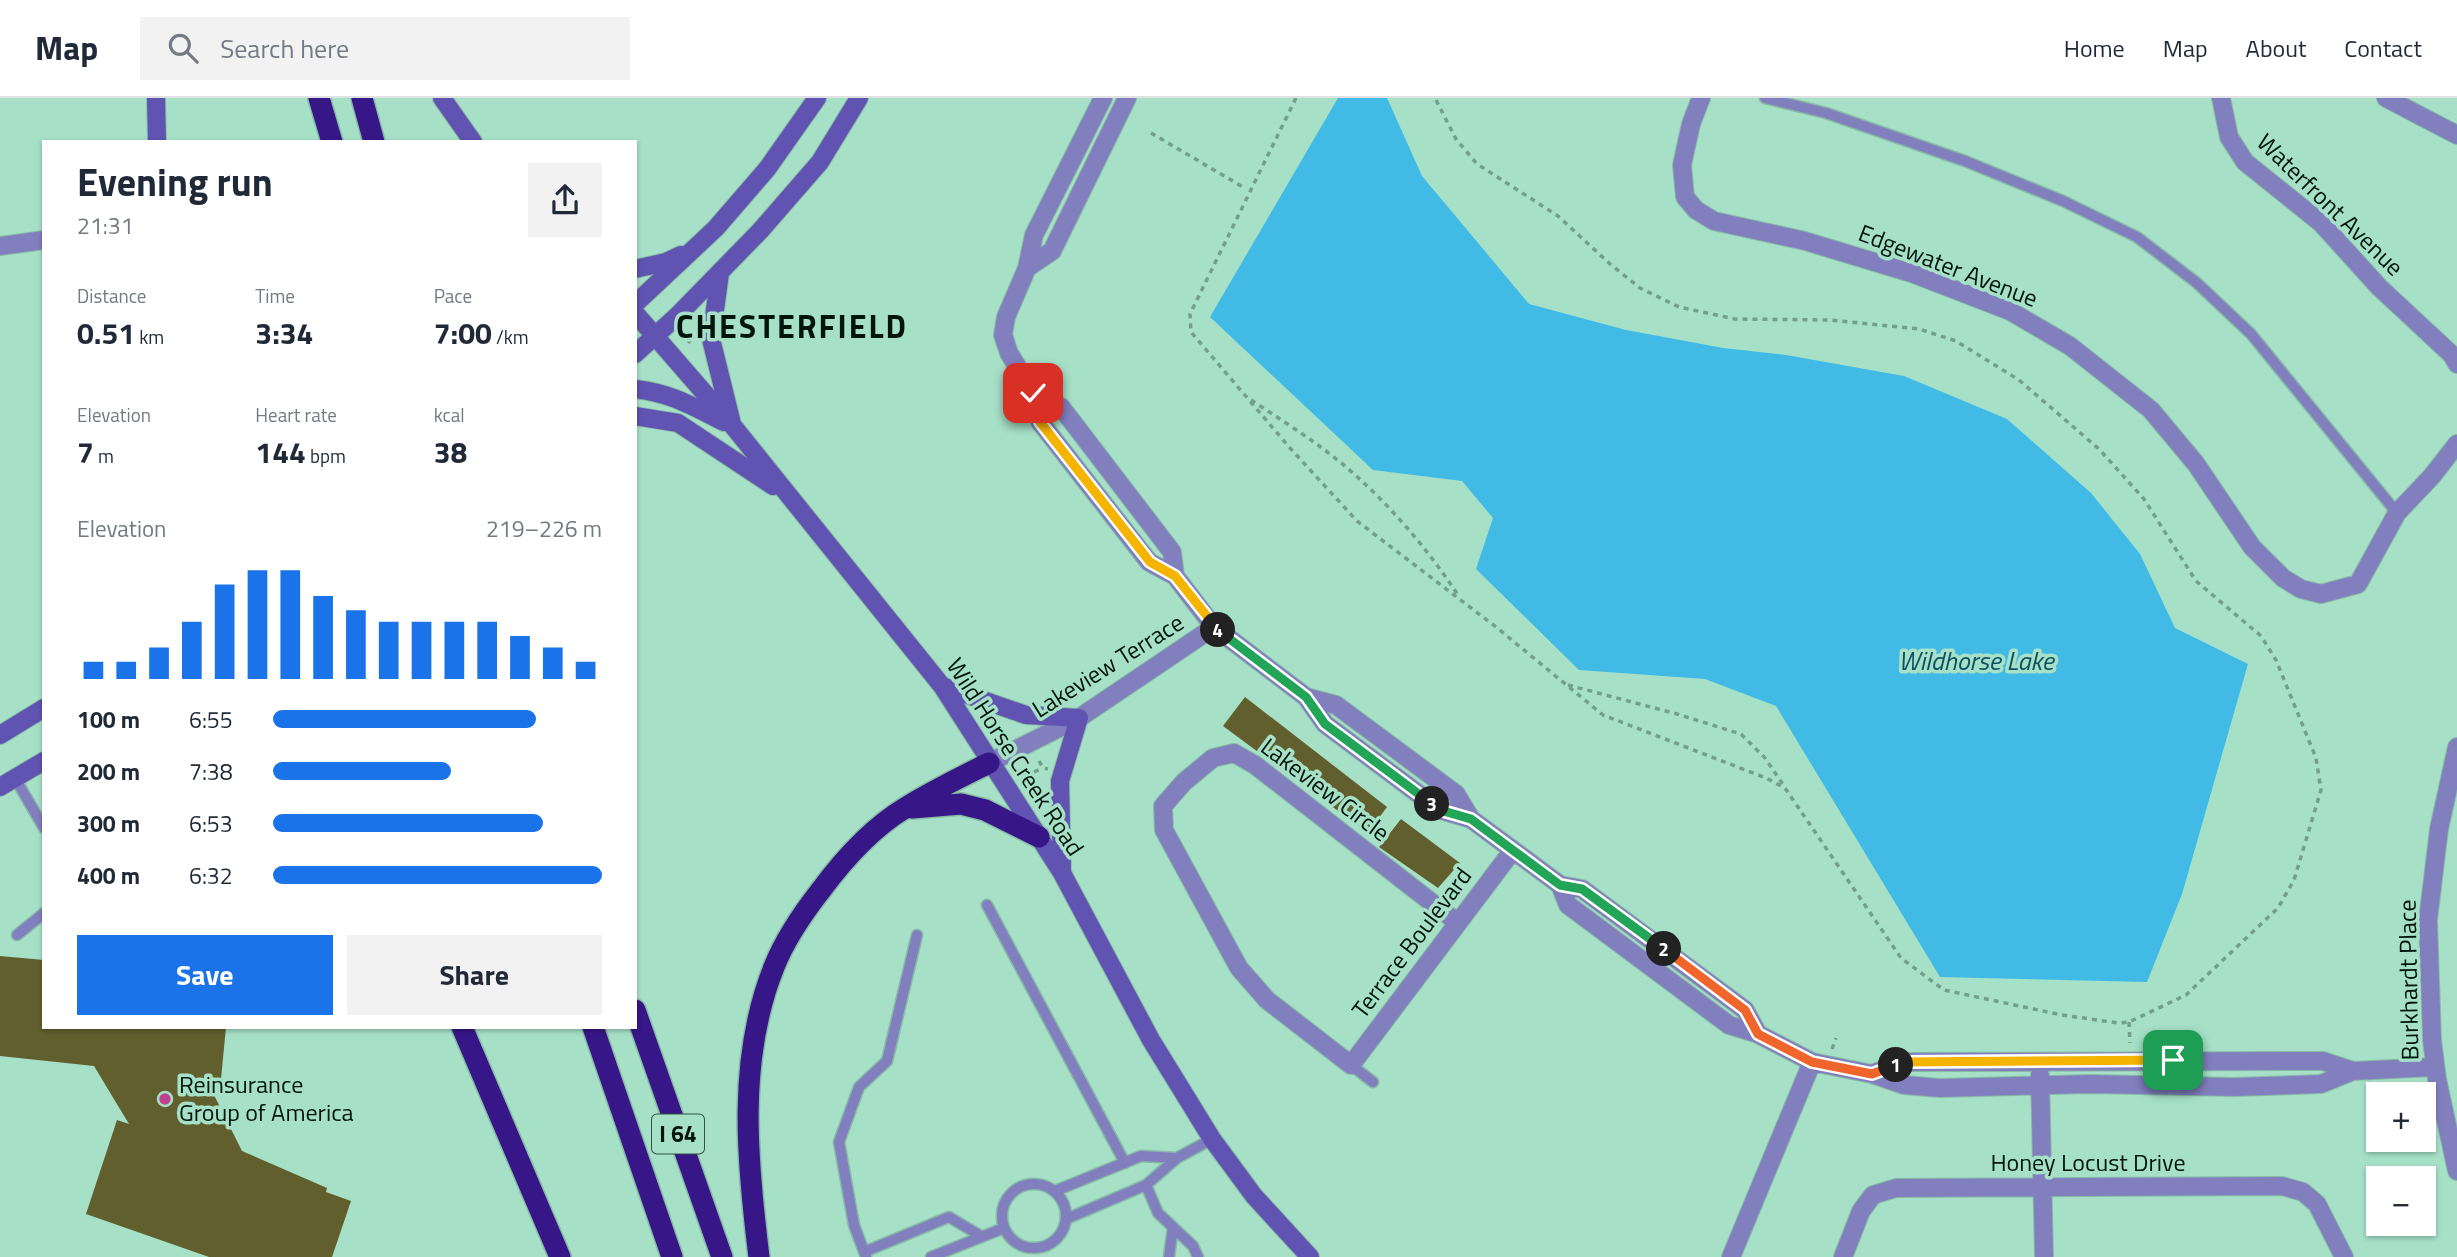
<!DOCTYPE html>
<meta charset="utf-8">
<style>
:root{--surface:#fff;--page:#f2f2f3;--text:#1f2937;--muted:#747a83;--line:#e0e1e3;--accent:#1a73e8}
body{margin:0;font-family:"Titillium Web",sans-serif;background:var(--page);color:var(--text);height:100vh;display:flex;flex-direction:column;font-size:26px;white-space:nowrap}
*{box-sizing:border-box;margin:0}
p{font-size:23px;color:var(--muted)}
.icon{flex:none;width:38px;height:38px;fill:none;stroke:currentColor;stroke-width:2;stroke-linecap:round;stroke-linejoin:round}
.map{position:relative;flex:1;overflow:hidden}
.panel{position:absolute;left:42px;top:42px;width:595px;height:889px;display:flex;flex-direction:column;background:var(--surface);border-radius:0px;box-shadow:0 2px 5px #0004}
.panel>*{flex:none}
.tools{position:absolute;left:2366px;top:984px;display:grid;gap:14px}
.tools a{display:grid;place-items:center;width:70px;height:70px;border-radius:0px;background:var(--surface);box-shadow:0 2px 5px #0004;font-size:35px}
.pin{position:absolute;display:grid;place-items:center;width:60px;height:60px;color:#fff;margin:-30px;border-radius:14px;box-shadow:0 4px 10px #0006}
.km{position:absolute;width:35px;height:35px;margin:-18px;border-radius:50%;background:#222;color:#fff;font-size:19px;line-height:35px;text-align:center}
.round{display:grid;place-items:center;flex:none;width:74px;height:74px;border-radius:0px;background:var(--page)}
.headline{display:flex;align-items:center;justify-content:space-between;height:119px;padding:0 35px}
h1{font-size:38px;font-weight:700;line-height:52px}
.stats{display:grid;grid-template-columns:repeat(3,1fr);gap:10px;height:119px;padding:7px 35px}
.stats div{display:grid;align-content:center}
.stats b{font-size:30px;font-weight:700}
.stats small{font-size:19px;font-weight:400}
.stats p{font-size:19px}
.chart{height:196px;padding:14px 35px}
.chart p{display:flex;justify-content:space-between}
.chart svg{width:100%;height:126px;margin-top:7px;stroke:var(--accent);stroke-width:6}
.action{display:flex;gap:14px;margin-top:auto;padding:14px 35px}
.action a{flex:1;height:80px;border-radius:0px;background:var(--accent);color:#fff;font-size:28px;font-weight:700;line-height:80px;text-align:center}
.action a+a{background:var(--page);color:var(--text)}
ul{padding:0 35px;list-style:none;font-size:23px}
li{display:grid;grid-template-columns:112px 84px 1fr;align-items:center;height:52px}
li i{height:18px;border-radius:9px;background:var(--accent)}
header{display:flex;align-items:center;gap:42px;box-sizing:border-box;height:98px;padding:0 35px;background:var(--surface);border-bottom:2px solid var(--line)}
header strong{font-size:33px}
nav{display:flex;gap:38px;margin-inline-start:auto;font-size:24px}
.search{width:490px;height:63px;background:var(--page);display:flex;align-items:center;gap:18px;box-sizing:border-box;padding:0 24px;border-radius:0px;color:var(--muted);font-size:26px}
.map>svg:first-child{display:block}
</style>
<header>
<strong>Map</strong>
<div class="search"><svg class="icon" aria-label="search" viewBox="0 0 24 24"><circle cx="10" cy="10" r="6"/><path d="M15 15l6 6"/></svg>Search here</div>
<nav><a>Home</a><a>Map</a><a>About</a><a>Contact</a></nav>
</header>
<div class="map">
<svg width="2457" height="1159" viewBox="0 0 2457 1159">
<rect width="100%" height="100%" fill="#a6e0c7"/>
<!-- water -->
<path fill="#41bae5" d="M1338,0h49l35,78 107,128 97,26 97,18 63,7 118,21 103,43 84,74 49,61 35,74 73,36 -66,230 -35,88 -207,-5 -164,-271 -71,-27 -126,-9 -103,-101 17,-51 -31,-37 -89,-11 -163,-153z"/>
<!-- building -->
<path fill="#625f2e" d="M1245,599l142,110 -19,26 -145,-107z
M1401,721l59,44 -22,25 -59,-41z
M0,858l44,4v67h182l-5,52 -16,-2 37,74 85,37 -1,4 25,9 -19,56h-123l-123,-43 31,-94 12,4 -35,-58 -94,-10z"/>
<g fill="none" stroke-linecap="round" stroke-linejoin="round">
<defs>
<path id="lane" d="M1765,0l61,15 139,48 98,40 74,36 60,46 54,51 146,179
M15,680l29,50
M987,807l138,258
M17,837l27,-22
M1351,967l22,17
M1002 1118a32 32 0 1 1 64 0a32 32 0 1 1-64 0Z
M1146,1087l12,28 35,33 5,11
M1055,1093l86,-35 36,2
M1066,1121l80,-34 31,-27 35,-19
M864,1154l85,-35 32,19
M866,1159l-12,-32 -15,-83 20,-55 28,-26 30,-126
M931,1159l73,-29
M1169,1159l4,-30"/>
<path id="street" d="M1103,0l-69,137 -7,33 25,-17 75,-153
M1701,0l-10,26 -9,41 3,32 11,13 18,11 91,20 109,33 96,37 60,35 81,64 45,54 56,83 31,31 18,11 20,5 37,-10 39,-71 35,-37 25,-32
M2221,0l8,39 16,25 76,61 58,64 73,68 5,9
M2386,0l71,37
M0,148l44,-6
M1027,170l-21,49 -3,18 6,18 24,40 7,29 109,140 26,14 -3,-24 -111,-145 -28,-14
M1175,478l39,51 92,70 19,27 115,86 31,9 -15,-25 -120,-89 -30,-8
M2457,649l-18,82 -11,91 4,120 5,39 20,92
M989,665l90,-45 135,-91
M1471,721l89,66 22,4 163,121 13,24 -29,-9 -161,-120 -8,-20
M1458,825l-203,-158 -21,-12 -21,5 -29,24 -21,24 1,24 75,138 28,32 84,65 162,-215
M1758,936l54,28 60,12
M2353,973l-30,-10 -420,1 -31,12 32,11 36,3 150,-4 144,3 87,-3 32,-13 82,-4
M2040,977l4,182
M1731,1159l81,-195
M1843,1159l18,-46 12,-16 23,-7 386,-2 21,6 14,12 27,53"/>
<path id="secondary" d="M156,0l1,44
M442,0l31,44
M635,171l31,-7 15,-7
M720,175l-9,66 20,81
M635,206l81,-76 51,-59 50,-71
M635,215l98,113 209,260 120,187 89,167 61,99 42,57 56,61
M635,256l42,-38 83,-85 60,-69 39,-64
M635,291c36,4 57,17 89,33
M635,318l43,7 95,63
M942,588l84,29 53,3 -19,63 2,92
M0,637l44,-27
M0,689l44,-26"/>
<path id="highway" d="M319,0l13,44
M362,0l12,44
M912,710l49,-4 24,6 54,27
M635,912l87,247
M462,929l98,230
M593,929l79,230
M759,1159c-12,-96 -22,-198 15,-290 11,-28 29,-54 47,-77 23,-31 51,-62 84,-82 27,-17 56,-31 84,-45"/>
</defs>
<!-- lane casing -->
<use href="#lane" stroke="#88bba6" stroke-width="13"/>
<!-- street casing -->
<use href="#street" stroke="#88bba6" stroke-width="20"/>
<!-- secondary casing -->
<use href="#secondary" stroke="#88bba6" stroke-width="20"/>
<!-- highway casing -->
<use href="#highway" stroke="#88bba6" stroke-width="24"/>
<!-- path -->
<path stroke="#72a08c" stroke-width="3.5" stroke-dasharray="5 5" stroke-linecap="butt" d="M1296,0l-106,216 1,18 99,116 67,73 139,106 107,88 163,63 19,10 116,170 43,32 118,25 56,8 11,-1 57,-27 92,-87 16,-28 27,-90 -5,-32 -40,-98 -15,-24 -65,-55 -52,-82 -45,-50 -80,-69 -63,-39 -37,-12 -90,-9 -94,-1 -56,-12 -39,-19 -30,-24 -52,-48 -81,-52 -21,-25 -21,-41
M1151,35l92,54
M688,245l6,-8
M1251,302c23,15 46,30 67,45 54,39 103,94 140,150
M1568,587l109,29 64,20 24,24 19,28
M1039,663l4,7 5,1
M1034,674l9,-4
M2129,924l1,21
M1832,951l4,-11"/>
<!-- lane -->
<use href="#lane" stroke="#827fbf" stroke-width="10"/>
<!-- street -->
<use href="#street" stroke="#827fbf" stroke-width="18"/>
<!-- secondary -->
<use href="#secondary" stroke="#6053b1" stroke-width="18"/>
<!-- highway -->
<use href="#highway" stroke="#371687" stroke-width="21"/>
</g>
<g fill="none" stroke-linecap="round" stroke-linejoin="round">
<defs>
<path id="split-1" d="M1896,967l7,-3 270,-2"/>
<path id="split-2" d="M1664,851l81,61 13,24 54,28 60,12 24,-9"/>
<path id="split-3" d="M1432,706l8,6 31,9 89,66 22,4 82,60"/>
<path id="split-4" d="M1218,532l88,67 19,27 107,80"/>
<path id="split-5" d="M1033,295l7,29 110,140 25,14 43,54"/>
</defs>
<!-- split-1 casing -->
<use href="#split-1" stroke="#fff" stroke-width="14"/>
<!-- split-2 casing -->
<use href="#split-2" stroke="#fff" stroke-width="14"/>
<!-- split-3 casing -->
<use href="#split-3" stroke="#fff" stroke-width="14"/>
<!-- split-4 casing -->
<use href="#split-4" stroke="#fff" stroke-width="14"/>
<!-- split-5 casing -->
<use href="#split-5" stroke="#fff" stroke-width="14"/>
<!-- split-1 -->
<use href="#split-1" stroke="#f5b400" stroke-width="9"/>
<!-- split-2 -->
<use href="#split-2" stroke="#f0652b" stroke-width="9"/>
<!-- split-3 -->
<use href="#split-3" stroke="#22a559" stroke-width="9"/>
<!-- split-4 -->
<use href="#split-4" stroke="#22a559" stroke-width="9"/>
<!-- split-5 -->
<use href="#split-5" stroke="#f5b400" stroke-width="9"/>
</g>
<!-- markers -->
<circle fill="#bf418f" stroke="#a6e0c7" stroke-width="2.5" cx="165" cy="1001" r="7"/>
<g text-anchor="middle" stroke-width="7" stroke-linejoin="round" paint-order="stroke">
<!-- shield labels -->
<rect fill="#a6e0c7" stroke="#325245" stroke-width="2" x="652" y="1016.5" width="52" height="39" rx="5"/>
<g font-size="23" font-weight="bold" fill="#01150d">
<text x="678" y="1044">I 64</text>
</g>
<!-- street labels -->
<g font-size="24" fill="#01150d" stroke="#a6e0c7">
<text transform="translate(2330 107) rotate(44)" y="8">Waterfront Avenue</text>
<text transform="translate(1948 168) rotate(21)" y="8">Edgewater Avenue</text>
<text transform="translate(1108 568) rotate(-32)" y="8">Lakeview Terrace</text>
<text transform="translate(1015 659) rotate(57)" y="8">Wild Horse Creek Road</text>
<text transform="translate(1325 692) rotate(37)" y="8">Lakeview Circle</text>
<text transform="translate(1412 845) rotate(-53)" y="8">Terrace Boulevard</text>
<text transform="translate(2409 882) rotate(-91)" y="8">Burkhardt Place</text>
<text x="2088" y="1073">Honey Locust Drive</text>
</g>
<!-- poi labels -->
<g font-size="24" fill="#01150d" stroke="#a6e0c7" text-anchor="start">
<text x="179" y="995">Reinsurance<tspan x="179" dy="28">Group of America</tspan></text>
</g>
<!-- water labels -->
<g font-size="26" font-style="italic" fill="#0d5167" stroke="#a6e0c7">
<text x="1976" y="572">Wildhorse Lake</text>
</g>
<!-- district labels -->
<g font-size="32" font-weight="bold" letter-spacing="2" fill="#01150d" stroke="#a6e0c7">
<text x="792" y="240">CHESTERFIELD</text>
</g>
</g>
</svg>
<div class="tools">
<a>+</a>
<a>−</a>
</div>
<div class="pin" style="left:2173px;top:962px;background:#1e9e55"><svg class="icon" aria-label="arrive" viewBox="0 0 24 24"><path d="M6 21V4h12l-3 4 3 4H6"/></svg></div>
<div class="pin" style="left:1033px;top:295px;background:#d93025"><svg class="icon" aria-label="check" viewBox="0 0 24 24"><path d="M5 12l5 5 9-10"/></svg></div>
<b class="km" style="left:1896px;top:967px">1</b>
<b class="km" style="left:1664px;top:851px">2</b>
<b class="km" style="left:1432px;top:706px">3</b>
<b class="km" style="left:1218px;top:532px">4</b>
<section class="panel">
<div class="headline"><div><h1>Evening run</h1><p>21:31</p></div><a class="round"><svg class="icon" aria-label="share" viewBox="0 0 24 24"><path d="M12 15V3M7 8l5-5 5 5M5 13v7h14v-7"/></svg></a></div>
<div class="stats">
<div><p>Distance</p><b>0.51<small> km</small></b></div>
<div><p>Time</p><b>3:34</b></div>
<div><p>Pace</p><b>7:00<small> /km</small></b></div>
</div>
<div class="stats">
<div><p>Elevation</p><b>7<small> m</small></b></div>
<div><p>Heart rate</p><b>144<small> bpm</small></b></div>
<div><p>kcal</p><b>38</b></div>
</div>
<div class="chart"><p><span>Elevation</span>219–226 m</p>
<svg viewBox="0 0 160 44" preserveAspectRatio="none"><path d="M5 44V38M15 44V38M25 44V33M35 44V24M45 44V11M55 44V6M65 44V6M75 44V15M85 44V20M95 44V24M105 44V24M115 44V24M125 44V24M135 44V29M145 44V33M155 44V38"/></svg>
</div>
<ul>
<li><b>100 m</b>6:55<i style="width:80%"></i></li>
<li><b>200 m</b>7:38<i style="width:54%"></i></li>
<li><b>300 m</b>6:53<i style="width:82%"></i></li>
<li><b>400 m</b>6:32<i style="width:100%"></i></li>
</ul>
<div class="action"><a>Save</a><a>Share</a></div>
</section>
</div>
